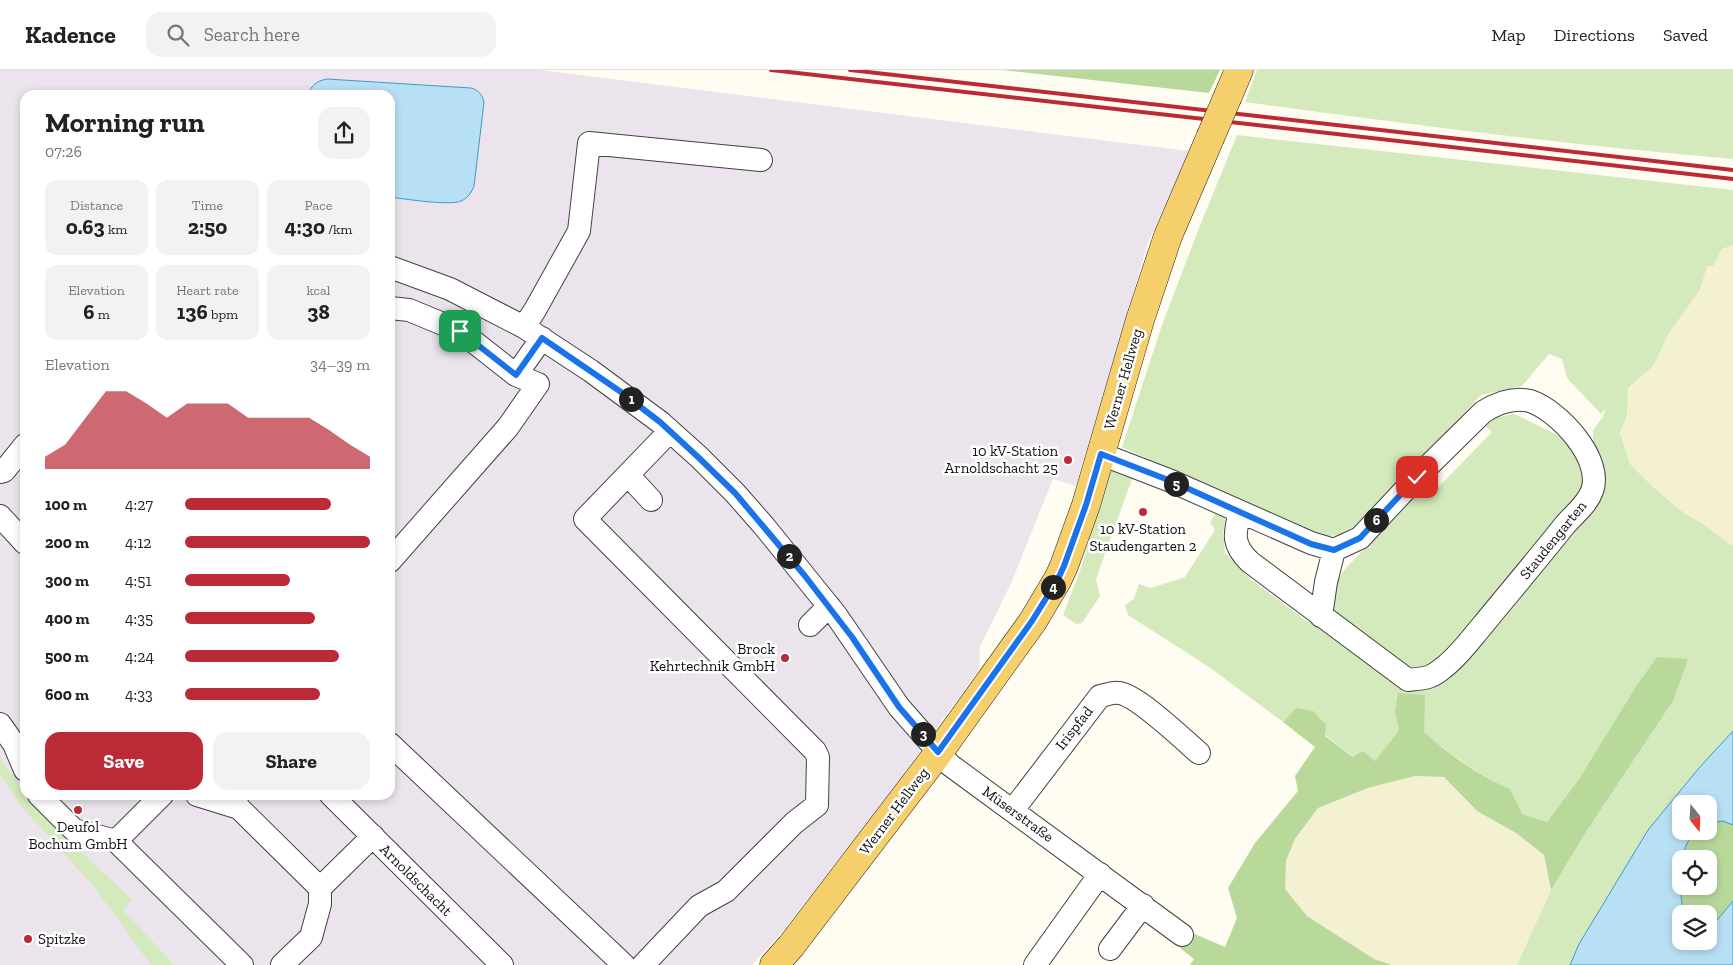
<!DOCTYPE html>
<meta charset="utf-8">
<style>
:root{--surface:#fff;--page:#f2f2f2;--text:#222;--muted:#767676;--line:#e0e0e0;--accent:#bc2a36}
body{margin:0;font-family:"Zilla Slab",serif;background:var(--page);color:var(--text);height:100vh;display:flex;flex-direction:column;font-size:19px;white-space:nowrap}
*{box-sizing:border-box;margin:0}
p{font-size:16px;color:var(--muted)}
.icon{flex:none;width:28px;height:28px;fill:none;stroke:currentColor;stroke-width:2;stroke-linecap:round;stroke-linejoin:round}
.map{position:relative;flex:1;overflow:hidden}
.panel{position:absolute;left:20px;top:20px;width:375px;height:710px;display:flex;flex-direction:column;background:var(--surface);border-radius:15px;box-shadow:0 2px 8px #0003}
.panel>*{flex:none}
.needle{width:32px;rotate:162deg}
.buttons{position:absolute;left:1672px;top:725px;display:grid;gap:10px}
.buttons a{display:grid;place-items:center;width:45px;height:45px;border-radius:10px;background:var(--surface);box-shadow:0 2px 8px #0003;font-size:25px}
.pin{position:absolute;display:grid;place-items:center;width:42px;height:42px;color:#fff;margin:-21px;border-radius:10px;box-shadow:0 2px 8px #0006}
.km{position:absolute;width:25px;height:25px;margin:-12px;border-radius:50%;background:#222;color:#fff;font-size:14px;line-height:25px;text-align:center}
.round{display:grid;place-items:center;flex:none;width:52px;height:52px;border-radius:15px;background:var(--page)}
.headline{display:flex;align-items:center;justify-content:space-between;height:85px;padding:0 25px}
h1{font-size:28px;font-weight:800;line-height:38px}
.figures{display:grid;grid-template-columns:repeat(3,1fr);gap:8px;height:85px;padding:5px 25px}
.figures div{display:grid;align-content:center;border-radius:12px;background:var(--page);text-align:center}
.figures b{font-size:21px;font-weight:800}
.figures small{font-size:14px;font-weight:400}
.figures p{font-size:14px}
.chart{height:140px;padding:10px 25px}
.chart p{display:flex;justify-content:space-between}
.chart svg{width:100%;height:90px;margin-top:5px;fill:var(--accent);opacity:.7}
.action{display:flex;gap:10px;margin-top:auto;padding:10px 25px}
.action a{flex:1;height:58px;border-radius:15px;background:var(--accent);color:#fff;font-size:20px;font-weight:800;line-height:58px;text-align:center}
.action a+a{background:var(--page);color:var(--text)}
ul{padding:0 25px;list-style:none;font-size:16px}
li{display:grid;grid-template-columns:80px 60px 1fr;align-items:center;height:38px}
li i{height:12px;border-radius:6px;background:var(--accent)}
header{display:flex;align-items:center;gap:30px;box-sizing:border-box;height:70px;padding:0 25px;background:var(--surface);border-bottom:1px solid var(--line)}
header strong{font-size:24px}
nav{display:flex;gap:28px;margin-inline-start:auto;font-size:18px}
.search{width:350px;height:45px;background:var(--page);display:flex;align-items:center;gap:12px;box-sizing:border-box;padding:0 18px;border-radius:15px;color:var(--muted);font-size:19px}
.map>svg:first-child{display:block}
</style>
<header>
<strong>Kadence</strong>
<div class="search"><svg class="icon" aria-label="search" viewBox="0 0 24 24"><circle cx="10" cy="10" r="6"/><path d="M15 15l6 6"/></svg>Search here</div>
<nav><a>Map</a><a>Directions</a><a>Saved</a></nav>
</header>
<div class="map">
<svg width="1733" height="895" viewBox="0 0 1733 895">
<rect width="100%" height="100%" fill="#fffcf2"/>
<!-- industrial -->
<path fill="#ece4ed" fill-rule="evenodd" d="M0,0h540l649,81 -41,92 -72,243 -23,-7 -41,102 -32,66 -1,22 -79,110 -117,152 -31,34h-752zM25,25h365v700h-365z"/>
<!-- farmland -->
<path fill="#f4f0d2" d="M1733,175v301l-33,-24 -15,-8 -32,-27 -23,-23 -10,-31 7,-17 1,-28 25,-22 16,-33 31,-43 7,-25 6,1 9,-17z
M1415,706l29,1 33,34 39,22 28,22 7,35 -34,75h-125l-18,-6 -67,-43 -23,-27 2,-28 9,-22 23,-31 50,-20z"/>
<!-- green -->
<path fill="#d4e9bc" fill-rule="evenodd" d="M1257,0h476v89c-163,-14 -326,-35 -488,-57z
M1237,65l496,55v55l-11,4 -9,17h-6l-7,24 -31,43 -16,33 -25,22 -1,28 -7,17 10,31 23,23 32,27 15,8 33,24v419h-216l34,-75 35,-58 87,-131 -40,-10 -54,88 -32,43 -26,-8 -11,-25c-46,-20 -75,-50 -115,-77l4,18 -24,31 -21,-4 -29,-22 -29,-27 -13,14 -74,-55 -81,-52 -3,-10 9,-6 5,-15 12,4 34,-11 30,-47 -5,-8 6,-9 8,3 1,4 -2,14 2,19 25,26 58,43 37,-53 75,-78 10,5 62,-64 -6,-5 7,-9 21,-4 58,28 21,15v-27l10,-13 3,-9 -5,6 -34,-36 -5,-19 -13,-5 -27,32 -41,9 -42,46 -80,82 -19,12 -23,2 -195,-90 40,-122 35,-92zM1681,734h28v27h-28zM1681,789h28v27h-28zM1681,844h28v27h-28z
M1109,400l23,9 -36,100 4,17 -18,27 -6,1 -13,-9 18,-47z
M0,685l6,12 19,23v5h4l22,28 81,77 -9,10 51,55h-23l-56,-77 -74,-82 -21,-31z"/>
<!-- forest -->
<path fill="#b9d99b" d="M1002,0h218l-11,23z
M1657,587l31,2 -15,42 -87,131 -35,58 -7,-35 -28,-22 -39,-22 -33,-34 -29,-1 -47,12 -50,20 -23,31 -9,22 -1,28 22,27 67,43 18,6h-202l4,-6 -14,-11 8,-17 37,16 12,-29 -9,-30 27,-45 43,-52 -3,-15 20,-29 -32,-25 13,-14 17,3 13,14 -1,11 28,21 10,-6 12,10 24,-31 -4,-18 3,-19 27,2 -1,37c26,23 53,43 86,57l12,25 25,8 32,-43 54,-88z
M1723,751l10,4v76l-24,29v-16h-23c-8,-14 -6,-37 -5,-53v25h28v-27h-27c2,-11 6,-20 13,-28h14v-8z"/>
<!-- water -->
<path fill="#b8e0f5" stroke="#4098ca" d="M327,9l144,9c7,2 11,6 13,14l-10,84c-3,7 -6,12 -13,15 -11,5 -56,-2 -71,-4v-102h-82c3,-10 9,-14 19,-16z
M1733,661v94l-10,-4 -14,2v-19h-28v27h14c-14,17 -15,35 -14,56 0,10 0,18 5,27h-5v27h28v-11l24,-29v64h-163l9,-21 69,-114 51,-62z"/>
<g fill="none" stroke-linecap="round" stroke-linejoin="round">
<defs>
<path id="minor" d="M390,197l60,22 74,38 67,44 69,51 39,35 36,36 29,33 72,89 63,92 51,58 232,170
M390,238l19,2 51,21 56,44 22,9 -30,43 -118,134
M524,257l11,-17 44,-79 10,-88 172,17
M516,305l26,-37
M1101,384l70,27 140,62 23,7 26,-12 57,-61 66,-65c14,-9 30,-15 47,-11 28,9 74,58 62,90 -5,14 -19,24 -28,35 -27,34 -55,67 -82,100 -12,14 -24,31 -39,42 -13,11 -18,10 -35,12l-158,-118c-18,-17 -16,-28 -10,-50
M0,402l4,-1 21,-26
M628,405l23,25
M0,446l25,27
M1321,546l5,-34 8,-32
M810,555l19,-19
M0,654l14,20 11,26
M390,674l234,221
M39,725l35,35 42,11
M162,725l-46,46 126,124
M197,725l42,13
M233,725l6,13 81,80 53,-52
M331,725l171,170
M1013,740l87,-114c6,-1 13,-4 19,-3 18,2 64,46 80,60
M1110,879l33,-44
M282,895l29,-28 9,-33v-16
M643,895l56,-59 27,-15 68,-68 23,-18 1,-48 -3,-6 -230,-232 85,-88
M1035,895l65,-91"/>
<path id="major" d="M1228,26l11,-26
M774,895l17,-19 148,-194 94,-131 25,-42 6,-13 22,-61 54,-185 28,-84 42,-98"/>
</defs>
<!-- minor casing -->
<use href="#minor" stroke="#424242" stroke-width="24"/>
<!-- major casing -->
<use href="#major" stroke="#202020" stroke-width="29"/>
<!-- minor -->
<use href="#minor" stroke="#fff" stroke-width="22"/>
<!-- major -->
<use href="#major" stroke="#f4cf6c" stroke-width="28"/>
<!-- rail -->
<path stroke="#bc2a36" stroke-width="4" d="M771,0l962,109
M850,0l883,100"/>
<defs>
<path id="major-bridge" d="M1210,68l18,-42"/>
</defs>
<!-- major-bridge casing -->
<use href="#major-bridge" stroke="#202020" stroke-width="29" stroke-linecap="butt"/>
<!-- major-bridge -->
<use href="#major-bridge" stroke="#f4cf6c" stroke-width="28"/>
</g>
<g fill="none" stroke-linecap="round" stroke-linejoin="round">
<defs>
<path id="route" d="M460,261l56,44 26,-37 79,54 39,30 38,35 37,36 70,83 47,61 47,70 39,45 94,-131 26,-42 6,-13 22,-61 15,-51 70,27 140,63 23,6 26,-12 57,-61"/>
</defs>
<!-- route casing -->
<use href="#route" stroke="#fff" stroke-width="10"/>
<!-- route -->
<use href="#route" stroke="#1a73e8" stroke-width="6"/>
</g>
<!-- markers -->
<g fill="#bc2a36" stroke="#fff" stroke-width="2">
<circle cx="1068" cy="390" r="5"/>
<circle cx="1143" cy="442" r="5"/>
<circle cx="785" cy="588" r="5"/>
<circle cx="78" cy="740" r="5"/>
<circle cx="28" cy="869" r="5"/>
</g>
<g text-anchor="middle" stroke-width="5" stroke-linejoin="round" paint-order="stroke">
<!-- street labels -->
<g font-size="15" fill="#0f0f0f" stroke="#fff">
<text transform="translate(1123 309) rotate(-74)" y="5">Werner Hellweg</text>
<text transform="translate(1553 470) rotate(-51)" y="5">Staudengarten</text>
<text transform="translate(1074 658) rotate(-52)" y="5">Irispfad</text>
<text transform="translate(894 741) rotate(-53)" y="5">Werner Hellweg</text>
<text transform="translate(1018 744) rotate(36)" y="5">Müserstraße</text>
<text transform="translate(416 810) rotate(45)" y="5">Arnoldschacht</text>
</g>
<!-- poi labels -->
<g font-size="15" fill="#0f0f0f" stroke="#fff" text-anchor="end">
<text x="1058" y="386">10 kV-Station<tspan x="1058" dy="17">Arnoldschacht 25</tspan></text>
<text x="1143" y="464" text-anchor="middle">10 kV-Station<tspan x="1143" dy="17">Staudengarten 2</tspan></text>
<text x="775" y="584">Brock<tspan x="775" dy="17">Kehrtechnik GmbH</tspan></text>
<text x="78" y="762" text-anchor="middle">Deufol<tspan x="78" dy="17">Bochum GmbH</tspan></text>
<text x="38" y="874" text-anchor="start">Spitzke</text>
</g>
</g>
</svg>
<div class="buttons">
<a><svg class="needle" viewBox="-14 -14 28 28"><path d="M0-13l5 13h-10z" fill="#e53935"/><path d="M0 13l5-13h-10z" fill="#767676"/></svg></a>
<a><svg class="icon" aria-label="locate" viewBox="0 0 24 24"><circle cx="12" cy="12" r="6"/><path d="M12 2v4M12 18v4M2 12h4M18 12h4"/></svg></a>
<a><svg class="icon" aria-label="layers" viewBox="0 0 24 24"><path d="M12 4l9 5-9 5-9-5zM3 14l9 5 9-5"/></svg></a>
</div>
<div class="pin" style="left:460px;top:261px;background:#1e9e55"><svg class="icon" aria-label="arrive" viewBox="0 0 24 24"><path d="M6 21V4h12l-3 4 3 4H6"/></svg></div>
<div class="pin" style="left:1417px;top:407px;background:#d93025"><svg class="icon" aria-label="check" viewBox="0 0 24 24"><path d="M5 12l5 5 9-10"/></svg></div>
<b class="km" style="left:631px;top:329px">1</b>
<b class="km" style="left:789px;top:486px">2</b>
<b class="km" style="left:923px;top:664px">3</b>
<b class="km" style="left:1053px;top:517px">4</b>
<b class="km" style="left:1176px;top:414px">5</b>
<b class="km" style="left:1376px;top:450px">6</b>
<section class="panel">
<div class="headline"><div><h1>Morning run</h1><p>07:26</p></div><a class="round"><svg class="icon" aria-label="share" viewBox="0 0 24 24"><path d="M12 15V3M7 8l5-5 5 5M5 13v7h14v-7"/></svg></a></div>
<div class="figures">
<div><p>Distance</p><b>0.63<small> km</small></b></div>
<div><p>Time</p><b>2:50</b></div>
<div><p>Pace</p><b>4:30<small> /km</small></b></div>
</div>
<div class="figures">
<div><p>Elevation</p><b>6<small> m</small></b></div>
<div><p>Heart rate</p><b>136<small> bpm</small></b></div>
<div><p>kcal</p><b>38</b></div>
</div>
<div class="chart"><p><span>Elevation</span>34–39 m</p>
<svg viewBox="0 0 160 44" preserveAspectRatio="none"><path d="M0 44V38L10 32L20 19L30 6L40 6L50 12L60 19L70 12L80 12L90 12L100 19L110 19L120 19L130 19L140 25L150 32L160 38V44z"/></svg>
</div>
<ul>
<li><b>100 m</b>4:27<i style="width:79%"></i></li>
<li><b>200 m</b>4:12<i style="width:100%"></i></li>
<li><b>300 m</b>4:51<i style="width:57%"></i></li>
<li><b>400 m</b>4:35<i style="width:70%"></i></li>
<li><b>500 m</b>4:24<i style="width:83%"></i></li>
<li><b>600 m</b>4:33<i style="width:73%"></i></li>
</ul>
<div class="action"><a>Save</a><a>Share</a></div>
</section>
</div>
